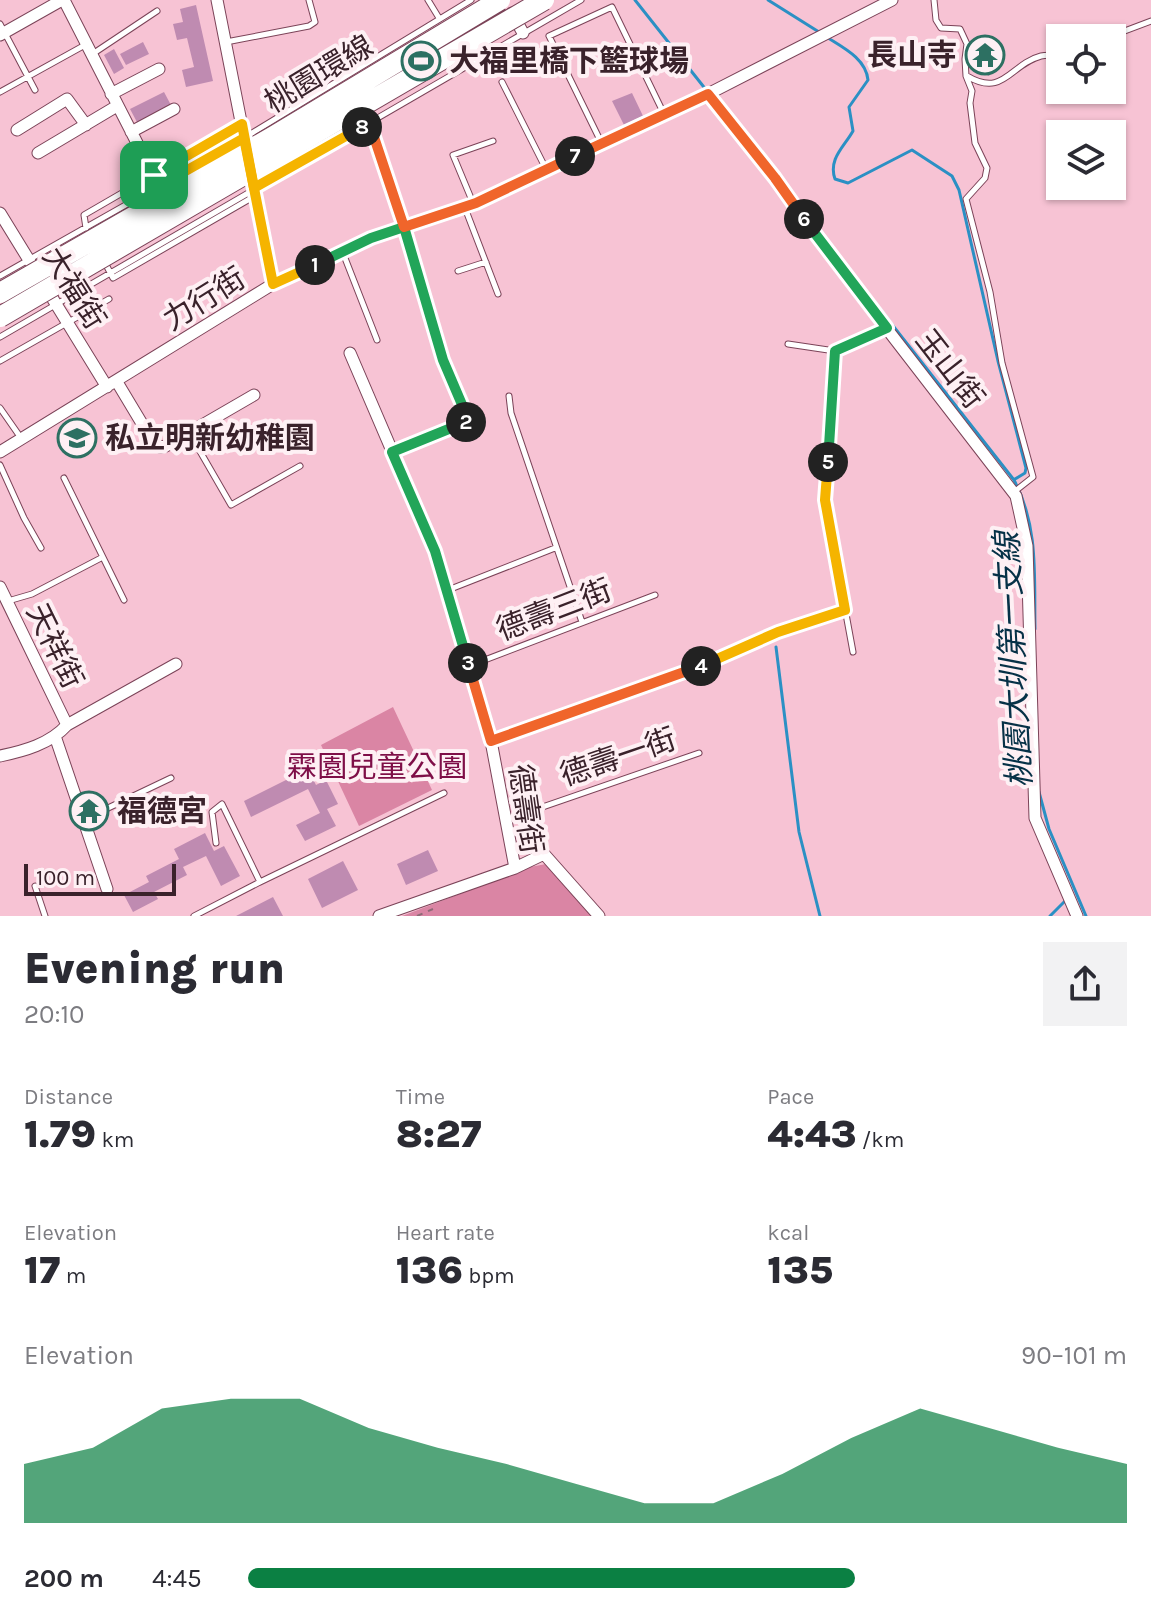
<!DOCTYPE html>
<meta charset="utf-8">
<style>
:root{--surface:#fff;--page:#f2f2f3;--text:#2b2b33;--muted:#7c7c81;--accent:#0b8043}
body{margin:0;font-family:Karla,"Noto Sans TC",sans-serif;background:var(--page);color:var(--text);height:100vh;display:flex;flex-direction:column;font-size:30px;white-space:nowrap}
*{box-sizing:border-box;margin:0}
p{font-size:26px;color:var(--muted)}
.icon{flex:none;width:44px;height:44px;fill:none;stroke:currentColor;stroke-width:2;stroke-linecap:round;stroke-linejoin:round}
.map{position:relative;height:916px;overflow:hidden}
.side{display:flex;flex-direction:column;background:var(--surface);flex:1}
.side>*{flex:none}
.fabs{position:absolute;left:1046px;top:24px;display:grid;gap:16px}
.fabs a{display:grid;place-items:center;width:80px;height:80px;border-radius:0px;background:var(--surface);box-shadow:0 2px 6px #0004;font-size:40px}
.scale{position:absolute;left:24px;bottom:20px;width:152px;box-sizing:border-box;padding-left:8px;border:4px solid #3a222b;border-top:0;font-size:22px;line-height:28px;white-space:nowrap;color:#3a222b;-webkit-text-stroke:6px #fef0f4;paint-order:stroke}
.pin{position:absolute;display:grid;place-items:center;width:68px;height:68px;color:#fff;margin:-34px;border-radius:16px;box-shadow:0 4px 12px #0006}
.km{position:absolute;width:40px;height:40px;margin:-20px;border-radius:50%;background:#222;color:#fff;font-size:22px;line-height:40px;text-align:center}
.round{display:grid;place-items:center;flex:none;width:84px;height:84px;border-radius:0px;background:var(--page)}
.headline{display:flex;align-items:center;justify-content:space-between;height:136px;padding:0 24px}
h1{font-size:44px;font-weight:800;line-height:60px}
.metrics{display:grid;grid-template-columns:repeat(3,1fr);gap:12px;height:136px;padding:8px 24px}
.metrics div{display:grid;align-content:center}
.metrics b{font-size:40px;font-weight:800}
.metrics small{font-size:22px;font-weight:400}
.metrics p{font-size:22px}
.chart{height:224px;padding:16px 24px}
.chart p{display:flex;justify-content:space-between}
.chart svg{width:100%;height:144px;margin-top:8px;fill:var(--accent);opacity:.7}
ul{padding:0 24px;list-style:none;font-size:26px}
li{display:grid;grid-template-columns:128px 96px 1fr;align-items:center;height:60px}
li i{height:20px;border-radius:10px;background:var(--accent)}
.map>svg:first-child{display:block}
</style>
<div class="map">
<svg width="1151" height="916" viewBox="0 0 1151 916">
<rect width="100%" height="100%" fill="#f7c3d4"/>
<!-- green -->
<path fill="#da85a4" d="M393,707l39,83 -73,36 -38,-81z
M546,864l46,52h-190l128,-49z"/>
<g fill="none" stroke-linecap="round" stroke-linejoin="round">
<!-- stream -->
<path stroke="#2b90c4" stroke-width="3" d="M635,0l72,91
M768,0l51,32
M825,36c17,11 41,22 43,44l-19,27 4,24c-9,16 -25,28 -18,48l13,4 64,-33 40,26 7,14 39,171 28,107 -1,5 -10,6
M839,257l175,223c25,47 20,97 21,149
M776,647l23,185 21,84
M1039,792l10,37 37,87
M1050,916l17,-17"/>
</g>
<!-- building -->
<path fill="#bf8bb1" d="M196,5l17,76 -27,6 -4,-17 12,-3 -7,-29 -10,2 -4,-16 10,-2 -3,-13z
M981,35l21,8 -13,33 -20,-8z
M143,42l6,12 -23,11 -6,-11z
M114,49l10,19 -10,6 -10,-19z
M164,92l8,15 -34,17 -8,-15z
M632,93l11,23 -19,9 -12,-24z
M308,769l8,16 10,-5 12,24 -11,5 9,17 -31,15 -9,-16 24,-12 -12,-24 -57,28 -7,-16z
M205,833l9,18 10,-5 16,30 -19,10 -15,-30 -23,11 4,8 -33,17 4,7 -25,13 -9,-17 25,-13 -3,-6 33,-17 -5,-10z
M428,850l10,21 -32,14 -9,-21z
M343,861l15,29 -36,18 -14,-29z
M273,897l10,19h-47z"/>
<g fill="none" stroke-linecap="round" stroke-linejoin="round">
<defs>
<path id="service" d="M428,0l11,18
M934,0l2,20 5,8 19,1 7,15 -2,15 1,17 6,15 -2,12 5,40 12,25 -2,10 -19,21 24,93 12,71 31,114 -19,15
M0,24l35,66
M1106,38l45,-17
M226,42l83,-16 6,-4 -6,-22
M91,55l66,-44
M967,76c37,22 43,-12 74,-20 6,-1 13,-1 19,-1
M502,82l44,87
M0,92l85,-47
M365,109c36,104 61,211 104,312l-76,30
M601,142l-52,-106 63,-29 52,107
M473,203l-20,-48 40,-14
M465,208l33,86
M86,228l-2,-13 157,-91
M343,253l34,87
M104,261l9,17 142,-82
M458,271l28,-9
M0,276l244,-138 227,-138
M0,337l581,-337
M788,344l47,7
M0,361l109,-62
M509,396l2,17 71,209
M0,408l21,30
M190,434l41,71 69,-39
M0,465l24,53 17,30
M64,478l60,122
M448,590l107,-42
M8,601l24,-7 69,-36
M853,652l-28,-152 10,-149 50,-22
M469,666l186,-71
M492,741l180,-63 106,-46 67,-22
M85,819l86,-41
M508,819l191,-66
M216,843l-4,-31 10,-8 38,78
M35,886l10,30
M194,916l66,-34 184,-89"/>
<path id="minor" d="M64,0l95,186
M217,0l56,284
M512,13l11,20
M0,35l62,-35
M111,94l48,-25
M708,94l67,84 85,116 156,202 11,50 8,272 42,98
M17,130l50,-31 19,26
M131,132l43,-23
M38,153l79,-47
M0,213l107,174
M350,353l85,198 56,190 24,127
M117,382l36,60 7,5 6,-1 88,-51
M0,452l273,-168 98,-46 105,-35 232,-109 184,-94
M0,587l67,138
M55,736l52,153
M0,756c24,-5 50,-12 67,-31l109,-61
M379,916l136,-48 29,-14 55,62"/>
</defs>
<!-- service casing -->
<use href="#service" stroke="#7b4358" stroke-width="7"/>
<!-- minor casing -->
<use href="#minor" stroke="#7b4358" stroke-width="13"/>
<!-- path -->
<path stroke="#8f6a77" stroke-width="2" stroke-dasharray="6 6" stroke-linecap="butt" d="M490,62l7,12
M417,916l16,-7"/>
<!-- service -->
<use href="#service" stroke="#fff" stroke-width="5"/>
<!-- minor -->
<use href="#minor" stroke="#fff" stroke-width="11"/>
<defs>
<path id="motorway-bridge" d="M0,293l274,-157 226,-136
M0,317l544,-317"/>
</defs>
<!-- motorway-bridge casing -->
<use href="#motorway-bridge" stroke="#7b4358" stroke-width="22" stroke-linecap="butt"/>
<!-- motorway-bridge -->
<use href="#motorway-bridge" stroke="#fff" stroke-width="20"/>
</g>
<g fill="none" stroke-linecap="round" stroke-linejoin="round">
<defs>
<path id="split-1" d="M154,175l5,11 85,-48 29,146 42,-19"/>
<path id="split-2" d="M315,265l56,-27 33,-11 39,133 26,61 -3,1"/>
<path id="split-3" d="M466,422l-74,30 43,99 33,112"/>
<path id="split-4" d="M468,663l23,78 210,-75"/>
<path id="split-5" d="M701,666l77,-34 67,-22 -20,-110 3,-38"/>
<path id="split-6" d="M804,219l83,109 -52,23 -7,111"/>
<path id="split-7" d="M575,156l133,-62 67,84 29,41"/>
<path id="split-8" d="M362,127l7,-5 35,105 72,-24 99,-47"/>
<path id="split-9" d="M154,175l88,-51 12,64 108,-61"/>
</defs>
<!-- split-1 casing -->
<use href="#split-1" stroke="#fff" stroke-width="16"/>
<!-- split-2 casing -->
<use href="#split-2" stroke="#fff" stroke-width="16"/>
<!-- split-3 casing -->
<use href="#split-3" stroke="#fff" stroke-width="16"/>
<!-- split-4 casing -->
<use href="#split-4" stroke="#fff" stroke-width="16"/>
<!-- split-5 casing -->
<use href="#split-5" stroke="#fff" stroke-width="16"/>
<!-- split-6 casing -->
<use href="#split-6" stroke="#fff" stroke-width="16"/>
<!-- split-7 casing -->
<use href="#split-7" stroke="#fff" stroke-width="16"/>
<!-- split-8 casing -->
<use href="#split-8" stroke="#fff" stroke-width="16"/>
<!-- split-9 casing -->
<use href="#split-9" stroke="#fff" stroke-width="16"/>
<!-- split-1 -->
<use href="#split-1" stroke="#f5b400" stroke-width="10"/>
<!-- split-2 -->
<use href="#split-2" stroke="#22a559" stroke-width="10"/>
<!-- split-3 -->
<use href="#split-3" stroke="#22a559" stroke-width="10"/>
<!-- split-4 -->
<use href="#split-4" stroke="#f0652b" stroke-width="10"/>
<!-- split-5 -->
<use href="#split-5" stroke="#f5b400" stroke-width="10"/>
<!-- split-6 -->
<use href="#split-6" stroke="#22a559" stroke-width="10"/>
<!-- split-7 -->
<use href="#split-7" stroke="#f0652b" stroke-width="10"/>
<!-- split-8 -->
<use href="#split-8" stroke="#f0652b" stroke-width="10"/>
<!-- split-9 -->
<use href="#split-9" stroke="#f5b400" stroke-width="10"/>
</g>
<!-- icons -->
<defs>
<symbol id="temple-ring" viewBox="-11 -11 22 22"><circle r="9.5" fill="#fef0f4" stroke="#2d7062" stroke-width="1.5"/><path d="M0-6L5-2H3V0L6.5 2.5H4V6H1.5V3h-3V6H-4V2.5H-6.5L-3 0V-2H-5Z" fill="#2d7062"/></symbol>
<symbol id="stadium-ring" viewBox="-11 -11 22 22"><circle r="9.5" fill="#fef0f4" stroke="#2d7062" stroke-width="1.5"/><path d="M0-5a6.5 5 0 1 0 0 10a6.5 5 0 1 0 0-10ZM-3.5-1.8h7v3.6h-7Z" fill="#2d7062"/></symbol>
<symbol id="school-ring" viewBox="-11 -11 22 22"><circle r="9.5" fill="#fef0f4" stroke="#2d7062" stroke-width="1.5"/><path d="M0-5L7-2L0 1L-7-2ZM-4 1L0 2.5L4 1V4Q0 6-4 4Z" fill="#2d7062"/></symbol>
</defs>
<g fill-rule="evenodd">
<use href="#temple-ring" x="963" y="33" width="44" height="44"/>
<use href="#stadium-ring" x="399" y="39" width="44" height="44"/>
<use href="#school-ring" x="55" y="416" width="44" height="44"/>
<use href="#temple-ring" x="67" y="789" width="44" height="44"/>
</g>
<g text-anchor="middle" stroke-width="8" stroke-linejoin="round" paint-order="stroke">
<!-- poi labels -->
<g font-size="30" font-weight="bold" fill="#3a222b" stroke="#fef0f4" text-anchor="start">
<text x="957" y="65" text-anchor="end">長山寺</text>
<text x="449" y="71">大福里橋下籃球場</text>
<text x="105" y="448">私立明新幼稚園</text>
<text x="117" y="821">福德宮</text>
</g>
<!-- street labels -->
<g font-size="30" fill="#3a222b" stroke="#fef0f4">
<text transform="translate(319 74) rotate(-31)" y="10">桃園環線</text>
<text transform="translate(74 288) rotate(58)" y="10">大福街</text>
<text transform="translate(204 299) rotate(-32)" y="10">力行街</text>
<text transform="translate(950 369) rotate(52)" y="10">玉山街</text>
<text transform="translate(554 610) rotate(-21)" y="10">德壽三街</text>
<text transform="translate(55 646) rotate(64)" y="10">天祥街</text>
<text transform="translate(618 757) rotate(-19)" y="10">德壽一街</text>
<text transform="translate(526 809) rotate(82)" y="10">德壽街</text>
</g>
<!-- park labels -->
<g font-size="30" fill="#7e0e47" stroke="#fef0f4">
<text x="377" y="777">霖園兒童公園</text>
</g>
<!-- water labels -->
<g font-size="32" font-style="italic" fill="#063147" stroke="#fef0f4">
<text transform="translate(1013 660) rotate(-93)" y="11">桃園大圳第一支線</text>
</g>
</g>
</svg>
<div class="fabs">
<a><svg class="icon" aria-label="locate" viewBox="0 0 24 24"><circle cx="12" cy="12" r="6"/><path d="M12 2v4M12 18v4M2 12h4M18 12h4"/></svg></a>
<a><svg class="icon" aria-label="layers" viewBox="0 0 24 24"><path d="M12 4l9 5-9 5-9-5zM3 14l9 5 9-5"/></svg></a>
</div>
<div class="scale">100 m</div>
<div class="pin" style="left:154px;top:175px;background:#1e9e55"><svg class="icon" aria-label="arrive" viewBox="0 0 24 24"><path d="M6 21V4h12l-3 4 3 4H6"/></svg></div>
<b class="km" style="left:315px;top:265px">1</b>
<b class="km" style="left:466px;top:422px">2</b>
<b class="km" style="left:468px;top:663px">3</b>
<b class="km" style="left:701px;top:666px">4</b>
<b class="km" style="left:828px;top:462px">5</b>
<b class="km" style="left:804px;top:219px">6</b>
<b class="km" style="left:575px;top:156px">7</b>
<b class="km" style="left:362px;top:127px">8</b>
</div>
<section class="side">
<div class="headline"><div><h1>Evening run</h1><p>20:10</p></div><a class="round"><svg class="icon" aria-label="share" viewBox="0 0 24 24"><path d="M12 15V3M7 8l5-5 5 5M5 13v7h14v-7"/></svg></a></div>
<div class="metrics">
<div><p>Distance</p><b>1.79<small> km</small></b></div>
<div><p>Time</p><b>8:27</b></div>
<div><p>Pace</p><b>4:43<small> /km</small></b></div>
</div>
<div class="metrics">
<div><p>Elevation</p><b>17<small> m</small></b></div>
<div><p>Heart rate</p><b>136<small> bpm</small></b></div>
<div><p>kcal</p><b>135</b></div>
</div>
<div class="chart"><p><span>Elevation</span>90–101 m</p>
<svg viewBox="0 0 160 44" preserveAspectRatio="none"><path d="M0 44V26L10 21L20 9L30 6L40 6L50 15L60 21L70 26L80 32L90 38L100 38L110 29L120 18L130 9L140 15L150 21L160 26V44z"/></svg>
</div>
<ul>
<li><b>200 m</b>4:45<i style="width:69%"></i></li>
</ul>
</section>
